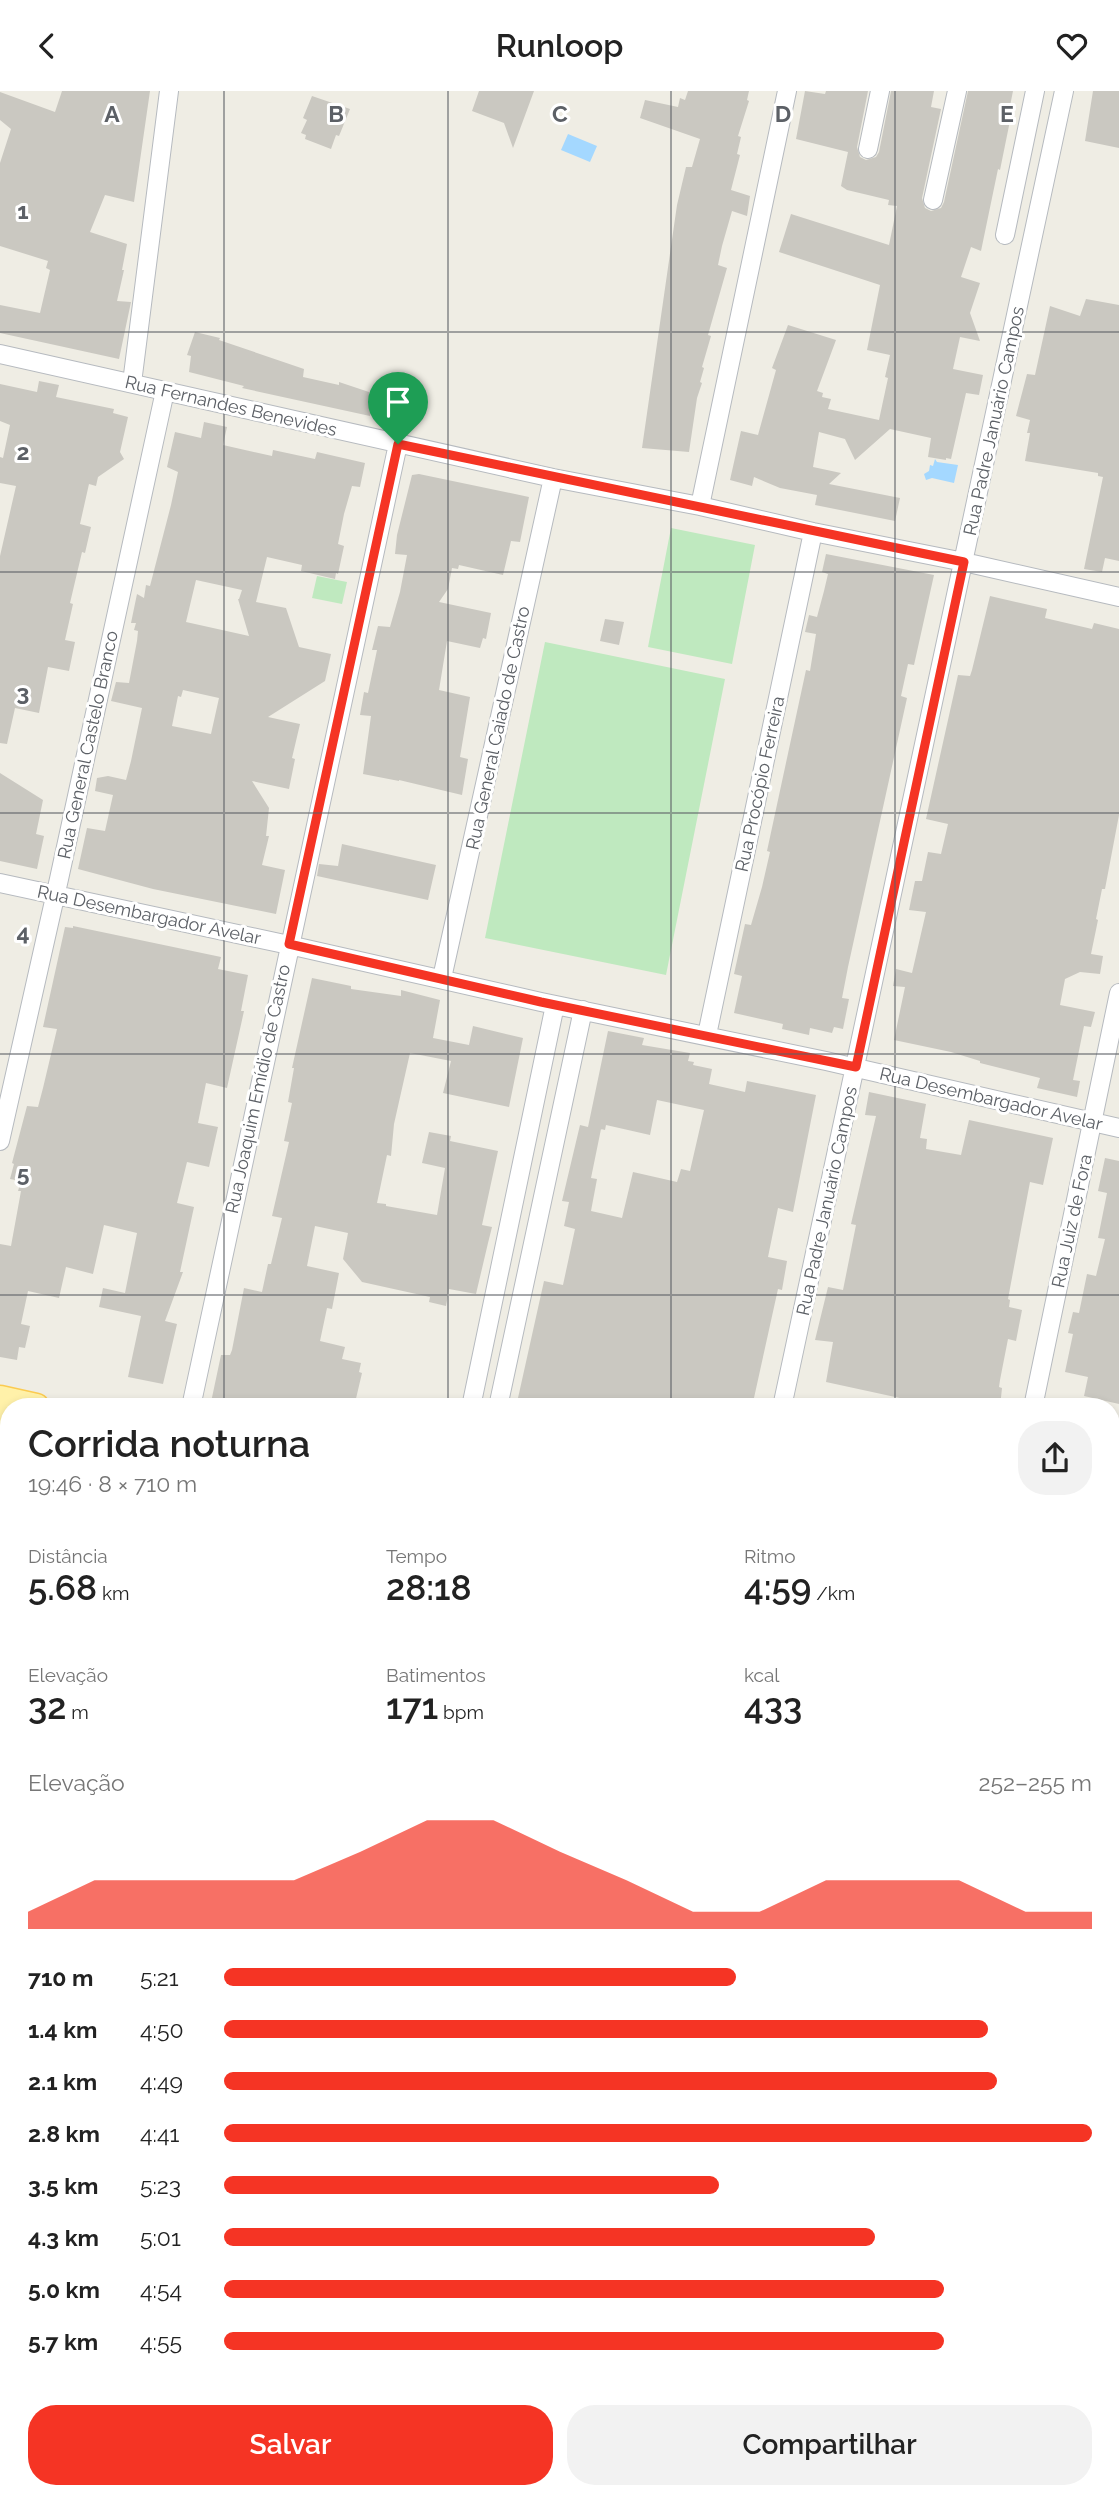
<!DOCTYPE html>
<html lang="pt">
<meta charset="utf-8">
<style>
:root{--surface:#fff;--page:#f2f2f2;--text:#222;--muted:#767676;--accent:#f53424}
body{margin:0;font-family:Raleway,sans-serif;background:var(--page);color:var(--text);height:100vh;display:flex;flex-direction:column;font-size:26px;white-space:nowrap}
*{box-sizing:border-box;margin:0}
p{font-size:23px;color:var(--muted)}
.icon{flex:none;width:38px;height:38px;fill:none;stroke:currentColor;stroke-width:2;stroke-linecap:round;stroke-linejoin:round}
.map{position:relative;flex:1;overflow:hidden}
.side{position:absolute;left:0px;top:1307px;width:1120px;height:1101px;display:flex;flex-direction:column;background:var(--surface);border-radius:28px 28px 0 0;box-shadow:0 4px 10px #0003}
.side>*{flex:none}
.pin{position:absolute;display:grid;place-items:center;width:60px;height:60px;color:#fff;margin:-72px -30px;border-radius:50% 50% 50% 0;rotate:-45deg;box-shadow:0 0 7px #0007}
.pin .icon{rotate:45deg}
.round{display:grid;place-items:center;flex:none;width:74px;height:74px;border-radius:28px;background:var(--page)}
.summary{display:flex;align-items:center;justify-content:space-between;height:119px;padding:0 28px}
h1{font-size:38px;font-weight:600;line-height:52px}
.metrics{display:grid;grid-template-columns:repeat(3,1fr);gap:10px;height:119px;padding:7px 28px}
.metrics div{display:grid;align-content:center}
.metrics b{font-size:35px;font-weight:600}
.metrics small{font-size:19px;font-weight:400}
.metrics p{font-size:19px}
.chart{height:196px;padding:14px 28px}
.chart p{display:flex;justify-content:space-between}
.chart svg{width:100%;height:126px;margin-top:7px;fill:var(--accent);opacity:.7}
.cta{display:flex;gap:14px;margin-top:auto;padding:14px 28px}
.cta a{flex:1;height:80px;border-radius:28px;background:var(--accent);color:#fff;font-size:28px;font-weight:600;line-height:80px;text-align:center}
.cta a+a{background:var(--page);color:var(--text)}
ul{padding:0 28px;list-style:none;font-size:23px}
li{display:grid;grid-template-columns:112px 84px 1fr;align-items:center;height:52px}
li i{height:18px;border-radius:9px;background:var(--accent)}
header{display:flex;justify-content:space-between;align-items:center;height:91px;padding:0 28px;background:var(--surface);font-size:32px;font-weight:600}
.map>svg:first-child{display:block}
</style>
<header><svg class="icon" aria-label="back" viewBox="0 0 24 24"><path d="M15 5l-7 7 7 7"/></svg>Runloop<svg class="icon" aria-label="heart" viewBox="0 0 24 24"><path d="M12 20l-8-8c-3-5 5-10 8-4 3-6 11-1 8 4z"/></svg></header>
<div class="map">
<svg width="1119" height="2407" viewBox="0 0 1119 2407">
<rect width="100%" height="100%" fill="#efede4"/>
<!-- green -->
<path fill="#bfe9bf" d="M671,437l84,17 -23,119 -84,-17z
M317,485l30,6 -5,22 -30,-6z
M545,551l180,37 -59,296 -181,-37z
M1119,2324v83h-19l2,-8h9v-40z"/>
<!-- water -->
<path fill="#a4d8ff" d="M568,43l29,12 -7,16 -29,-12z
M935,368l2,3 21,3 -4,18 -22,-5 -6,2 -2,-6 5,-3 1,-6 3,1z"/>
<!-- building -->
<path fill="#cac8c1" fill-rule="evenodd" d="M62,0h88l-16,111 -29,-7 -15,37 37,12 -5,26h2l-7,31 14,1 -12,57 -119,-26v-28l40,8 10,-43 -4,-2 2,-7 -48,-15v-83l11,-34 -11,-9v-28l55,20z
M479,0h55l-21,57 -9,-25 -32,-12z
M688,0h61l-2,9 2,1 -11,35 3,1 -4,17 3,1 -9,35 19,6 -3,20 -15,-5 -10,35 -4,19 9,3 -19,67 3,1 -9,31 2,1 -4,14 2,1 -5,15 -8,54 -47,-4 35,-243 9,-38h6l8,-28 -60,-21 5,-18 33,7 2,-9 5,2z
M805,0l20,3 1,-3h42l-11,56 3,10 6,3 10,-3 3,-5 12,-61h43l-3,16 10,2 -19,89 3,10 6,3 10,-3 3,-6 24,-111h45l-3,15h3l-13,64 -2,-1 -17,82 -10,-4 -10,30 19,6 -10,30 10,28 -20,-4 -7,32 30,6 -4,20 -13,-2 -15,66 -5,-1v2l-18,-3 3,-19 -41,-9 -35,31 -10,-21 -26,-7 -6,35 28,6 -12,11 71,14 -5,23 -80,-16 2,-10 -37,-7 -26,-11 -2,9 -22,-6 11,-49 17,4 18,-65 -4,-2 16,-43 48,15 -19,51 6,2 -1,4 9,2 -3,10 51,11 9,-42 -3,-1 5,-22 -23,-5 13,-65 -101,-33 12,-38 98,31 8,-39 -9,-1 1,-5 -42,-10 -6,-4 7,-34 -52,-13z
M1093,0h26v57l-34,-7z
M312,5l38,13 -11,27 -3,-1 -5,14 -26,-10 1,-4 -5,-2 6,-13 -4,-2z
M1086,208l33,6v256l-14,-3 -3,14 -18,-3 19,-92 -5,-1v-3l-73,-12 5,-28h-3l3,-13 -14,-4 11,-42 8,1 15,-69 30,10z
M195,241l25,6 -1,2 85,29 -1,8 36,8v-3l30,10v3l5,1 -4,20 -128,-28 2,-2 -55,-14 2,-16 -4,-1z
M39,290l20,4 -3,12 58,12 -1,4 15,4 -8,35 4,7 -26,18 -2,9 -7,-2 -9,40 11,3 -6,26 -3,-1 -12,51 3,1 -8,36 10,2 -6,29 -21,-4 -9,46 -24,-5 -8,36 -7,-1v-187l16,-70 -16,-3v-26l3,1 7,-33 -10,-4v-37l37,8z
M204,331l23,5 -4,18 49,11 1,-6 42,9 2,-7 48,11 -5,24 -8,-1 -8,28 -6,30 6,2 -6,28 -2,-1 -1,6 -34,-8 1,-6 -35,-8 -11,45 30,6 13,39 32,7 -6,27 -57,36 32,7 -8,34 3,1 -6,30 -37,-8 17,27 -3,28h3l-7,29 23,5 -9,44 -123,-25 -75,-20 9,-41 18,3 8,-36 -18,-4 2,-13 11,-2 18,4 5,-19 11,-53 -31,-7 5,-19 13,1 8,-42 1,-10 -4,-1 2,-7h-5l6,-29 7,4 2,-13 4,1 21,-81 7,-33 -11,-5 8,-35 26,6zM196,489l46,10 -3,9h-1l11,37 -63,-14zM183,599l36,8 -8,36 -39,-8 6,-30 3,1z
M419,383l110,23 -9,45 -9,-1 -8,34 -44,-10 -1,4 -6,-1 -4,21 -9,13 52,11 -5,26 -3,-1 -3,10 -33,-7 -8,49 31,7 -10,60 8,2 -6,36 -63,-15v1l-36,-7 8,-58 -11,-1 4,-23 4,1 9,-43h-5l6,-24 12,1 10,-35 7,-37 -12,-1 2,-19 15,-60z
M826,463l108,21 -20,90 -6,-1 -7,32 6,2 -59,269 -6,31 7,1 -6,30 -9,-2 -2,6 -22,-5 -1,7 -27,-6 1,-5 -49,-11 8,-37 -8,-2 11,-50 6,1 11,-38 8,-35 -3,-1 39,-181 4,1 6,-37 -11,-2 4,-17 8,2 7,-26 4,-17 -6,-2z
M990,505l57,13 -2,9 47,11 2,-6 25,6v186l-14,74h-3l-6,30 2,1 -7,34 12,2 -3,18 -20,-2 -15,7 -5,26 35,7 -4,15 -7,-1 -11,54 7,1 -3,16 -40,-9 3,-10 -60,-15v-2l-29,-9 -57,-12 11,-53 -12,-1 3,-17 16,4 14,-61 -17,-2 6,-29h7l6,-29 13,2 7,-30 -22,-5 32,-144 12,1 2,-6z
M605,528l19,3 -5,23 -19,-4z
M0,682l43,27 -7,34 8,2 -7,33 -37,-8z
M342,753l94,21 -8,35 -111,-24 2,-12 19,2z
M73,835l148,31 -3,12 30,6 -7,36h3l-17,77 -21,-5 -8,40 20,4 -9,40 -22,-5 -10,41 17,4 -14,65h3l-18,49 12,3 -14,60 -35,-7 13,-61 -42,-9 4,-19 22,5 12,-60 -33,-8 -11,49 -27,-7 -7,31 -31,-7 -7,33 9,2 -5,22 -6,-1 -2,13 -17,-3v-113l11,2 10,-55h-3l3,-10 -11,-2 4,-15 -2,-1 15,-57 11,1 5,-19 14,-59 -14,-2 22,-100 8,1z
M312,887l39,8v3l50,7v-6l39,10 -7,38 36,7 4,-19 50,12 -14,69 -66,-14 8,-32 -41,-8 -16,71 -3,32 -4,-1 -10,48 9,1v2l51,9 8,-47 -23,-5 7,-31 22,4 -1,5 48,10 -16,74 10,2 -4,16 -12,51 -27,-5 -3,17 -17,-4 1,-5 -68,-15 -19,-23 5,-26 -33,-7 -8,40 32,7 -7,36 -5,-1 -7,33 25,6 -3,12 19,4 -2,9 3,1 -8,34h-84l-38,-8 -2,8h-20l11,-52h9l2,-5 12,-62 18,4 6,-28h3l11,-46 -10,-2 17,-74 -5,-1 8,-38 -4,-1 6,-34h-2z
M608,940l36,7 -2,7 48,8 -2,8 6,1 -1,3 19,4 -3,15 36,8 2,-11 69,14 -23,117 -15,-4 -10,49 19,4 -5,29 -4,-1 -26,118 -36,-7 -2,7h-198l28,-126 19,4 12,-56 -11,-3 5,-24 -7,-1 18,-76 8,2zM657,1009l47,10 -14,61 -9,-2 -4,13 -44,-10 -11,46 -31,-7 6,-32 -6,-1 10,-49 -4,-1 8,2 1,-5 44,10z
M869,1001l57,12 -6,34 7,1 -1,10 35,6 8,-35 84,18 -10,47 -13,-3 -8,42 -14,75 2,1 -1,7 13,3 -6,31 -8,-2 -8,41 -1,7 3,1 -2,19h-93l2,-7 -83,-18 7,-40 -18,-2 13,-53 15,3 13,-65 -5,-1 25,-108 -11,-1z
M1105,1067l14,3v243l-35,-8 4,-19 -23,-5 8,-38 -5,-1 5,-21 6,1 8,-39 9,2 9,-37 -7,-1 9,-45 -9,-2z"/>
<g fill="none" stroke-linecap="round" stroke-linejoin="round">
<defs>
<path id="street" d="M868,58l12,-58
M933,109l24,-109
M1005,144l30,-144
M0,263l553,124 147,28 113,26 151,30 155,35
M132,292l37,-292
M700,415l87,-415
M0,792l289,62 252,57 285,59 293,67
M442,887l111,-500
M707,944l106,-503
M0,1050l59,-262 106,-488
M191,1316l207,-963
M471,1316l84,-402
M498,1316l85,-397
M782,1316l282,-1316
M1033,1316l86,-414
M0,1692l9,2
M1111,1934l8,1
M0,2051l9,2
M737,2399l38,8
M15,2407l1,-8
M364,2407l2,-8"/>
<path id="secondary" d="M1111,2256l8,-35
M1074,2407l2,-8"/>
<path id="primary" d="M0,1308l36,8
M0,1334l9,2
M1111,1555l8,2
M1111,1581l8,2"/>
</defs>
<!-- street casing -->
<use href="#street" stroke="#b6babf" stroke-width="20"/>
<!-- secondary casing -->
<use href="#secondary" stroke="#b7bbc1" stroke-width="27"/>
<!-- primary casing -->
<use href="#primary" stroke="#fbcb51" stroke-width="29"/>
<!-- street -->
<use href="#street" stroke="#fff" stroke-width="18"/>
<!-- secondary -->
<use href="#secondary" stroke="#fff" stroke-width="24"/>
<!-- primary -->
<use href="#primary" stroke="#fff1a9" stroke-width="26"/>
</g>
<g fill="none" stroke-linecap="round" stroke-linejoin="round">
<defs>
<path id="route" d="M398,353l566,118 -108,505 -315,-65 -252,-58z"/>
</defs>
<!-- route casing -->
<use href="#route" stroke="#fff" stroke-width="14"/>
<!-- route -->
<use href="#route" stroke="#f53424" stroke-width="9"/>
</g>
<!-- grid -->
<path fill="none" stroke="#5c6066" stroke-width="2" stroke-opacity="0.55" d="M224,0v1316M448,0v1316M671,0v1316M895,0v1316M0,241h1119M0,481h1119M0,722h1119M0,963h1119M0,1204h1119M0,1444h9M1111,1444h8M0,1685h9M1111,1685h8M0,1926h9M1111,1926h8M0,2166h9M1111,2166h8M224,2399v8M448,2399v8M671,2399v8M895,2399v8"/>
<g text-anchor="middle" stroke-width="6" stroke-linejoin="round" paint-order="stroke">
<!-- street labels -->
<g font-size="18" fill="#5c6066" stroke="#fff">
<text transform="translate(231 315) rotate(13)" y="6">Rua Fernandes Benevides</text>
<text transform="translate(994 330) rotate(-78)" y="6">Rua Padre Januário Campos</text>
<text transform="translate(498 637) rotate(-78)" y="6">Rua General Caiado de Castro</text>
<text transform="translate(88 654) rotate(-78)" y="6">Rua General Castelo Branco</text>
<text transform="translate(760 693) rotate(-78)" y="6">Rua Procópio Ferreira</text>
<text transform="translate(149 824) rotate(12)" y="6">Rua Desembargador Avelar</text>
<text transform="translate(258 998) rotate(-78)" y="6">Rua Joaquim Emídio de Castro</text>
<text transform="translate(991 1008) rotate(13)" y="6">Rua Desembargador Avelar</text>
<text transform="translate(827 1110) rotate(-78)" y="6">Rua Padre Januário Campos</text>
<text transform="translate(1072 1130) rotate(-78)" y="6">Rua Juiz de Fora</text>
</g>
</g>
<g font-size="23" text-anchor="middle" font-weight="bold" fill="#5c6066" stroke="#fff" stroke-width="6" stroke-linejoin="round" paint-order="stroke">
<text x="112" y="31">A</text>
<text x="336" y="31">B</text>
<text x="560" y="31">C</text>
<text x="783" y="31">D</text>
<text x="1007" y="31">E</text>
<text x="23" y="128">1</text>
<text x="23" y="369">2</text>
<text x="23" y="610">3</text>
<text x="23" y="850">4</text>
<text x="23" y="1091">5</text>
</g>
</svg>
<div class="pin" style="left:398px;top:353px;background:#1e9e55"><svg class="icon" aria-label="arrive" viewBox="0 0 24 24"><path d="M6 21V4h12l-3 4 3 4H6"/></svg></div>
<section class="side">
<div class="summary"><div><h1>Corrida noturna</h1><p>19:46 · 8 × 710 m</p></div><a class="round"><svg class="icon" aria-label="share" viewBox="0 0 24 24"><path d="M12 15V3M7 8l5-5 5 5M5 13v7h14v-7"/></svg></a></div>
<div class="metrics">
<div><p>Distância</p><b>5.68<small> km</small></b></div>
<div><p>Tempo</p><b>28:18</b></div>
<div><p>Ritmo</p><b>4:59<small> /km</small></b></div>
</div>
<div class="metrics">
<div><p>Elevação</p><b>32<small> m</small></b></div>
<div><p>Batimentos</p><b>171<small> bpm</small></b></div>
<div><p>kcal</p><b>433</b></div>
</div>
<div class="chart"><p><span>Elevação</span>252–255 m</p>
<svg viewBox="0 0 160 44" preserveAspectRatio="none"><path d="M0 44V38L10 27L20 27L30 27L40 27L50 17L60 6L70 6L80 17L90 27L100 38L110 38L120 27L130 27L140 27L150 38L160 38V44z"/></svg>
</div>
<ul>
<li><b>710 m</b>5:21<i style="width:59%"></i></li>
<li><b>1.4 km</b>4:50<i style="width:88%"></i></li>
<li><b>2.1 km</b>4:49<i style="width:89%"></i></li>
<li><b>2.8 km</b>4:41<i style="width:100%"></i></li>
<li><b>3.5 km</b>5:23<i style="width:57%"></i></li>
<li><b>4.3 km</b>5:01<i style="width:75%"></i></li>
<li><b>5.0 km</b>4:54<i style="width:83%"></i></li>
<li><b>5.7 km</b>4:55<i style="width:83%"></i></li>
</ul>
<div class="cta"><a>Salvar</a><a>Compartilhar</a></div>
</section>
</div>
